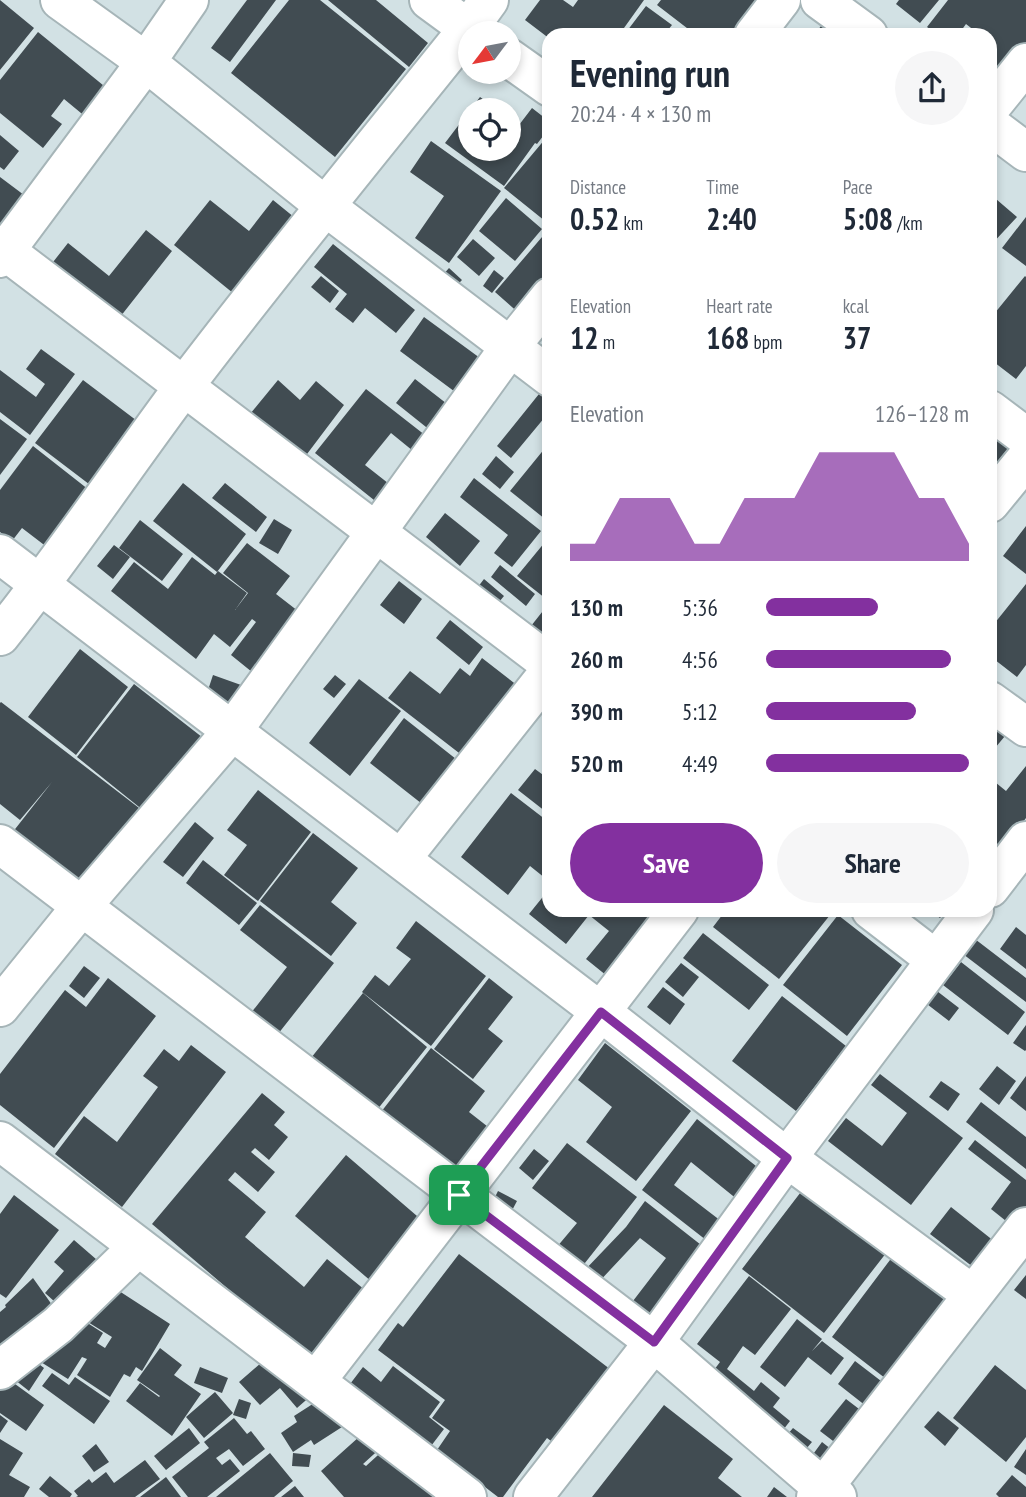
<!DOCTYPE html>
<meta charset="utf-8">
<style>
:root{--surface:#fff;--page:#f6f6f7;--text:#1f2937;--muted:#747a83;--accent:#83309f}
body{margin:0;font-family:"PT Sans Narrow",sans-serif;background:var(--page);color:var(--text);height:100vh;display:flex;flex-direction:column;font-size:26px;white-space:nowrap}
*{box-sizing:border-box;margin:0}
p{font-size:23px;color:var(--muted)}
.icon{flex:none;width:38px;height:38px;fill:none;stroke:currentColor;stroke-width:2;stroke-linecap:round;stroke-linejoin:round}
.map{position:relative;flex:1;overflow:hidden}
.side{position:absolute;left:542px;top:28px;width:455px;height:889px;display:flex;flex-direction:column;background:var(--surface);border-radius:21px;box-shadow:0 4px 10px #0003}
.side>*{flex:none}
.needle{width:46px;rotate:238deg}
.tools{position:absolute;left:458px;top:21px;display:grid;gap:14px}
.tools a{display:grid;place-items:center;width:63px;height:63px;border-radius:50%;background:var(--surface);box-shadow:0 4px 10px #0003;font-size:35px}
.pin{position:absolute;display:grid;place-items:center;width:60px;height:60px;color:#fff;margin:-30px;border-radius:14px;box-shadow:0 4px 10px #0006}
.round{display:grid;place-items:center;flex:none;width:74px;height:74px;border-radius:37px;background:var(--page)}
.head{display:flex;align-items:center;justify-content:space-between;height:119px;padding:0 28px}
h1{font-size:38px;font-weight:700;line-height:52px}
.figures{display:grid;grid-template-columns:repeat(3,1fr);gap:10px;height:119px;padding:7px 28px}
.figures div{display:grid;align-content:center}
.figures b{font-size:30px;font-weight:700}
.figures small{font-size:19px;font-weight:400}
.figures p{font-size:19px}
.chart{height:196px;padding:14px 28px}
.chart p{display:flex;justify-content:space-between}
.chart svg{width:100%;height:126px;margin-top:7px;fill:var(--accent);opacity:.7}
.primary-button{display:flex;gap:14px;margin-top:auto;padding:14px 28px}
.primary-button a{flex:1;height:80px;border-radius:42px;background:var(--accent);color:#fff;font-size:28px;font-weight:700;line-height:80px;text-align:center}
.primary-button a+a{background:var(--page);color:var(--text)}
ul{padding:0 28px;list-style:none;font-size:23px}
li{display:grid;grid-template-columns:112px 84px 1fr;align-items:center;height:52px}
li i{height:18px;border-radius:9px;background:var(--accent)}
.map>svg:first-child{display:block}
</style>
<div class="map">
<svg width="1026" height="1497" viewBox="0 0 1026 1497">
<rect width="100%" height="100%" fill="#d2e1e4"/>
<!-- building -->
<path fill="#414c52" d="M0,0l34,28 -34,42z
M247,0h29l-46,62 -19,-14z
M289,0h31l86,69 -71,88 -104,-84z
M328,0h48l52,43 -19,24z
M540,0h23l10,7 5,-7h66l-25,35h-69v4l-25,-19z
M661,0h104l-27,35h-42l-39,-30z
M899,0h40l-19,23 -24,-19z
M948,0h78v58l-23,28 -13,-10v-41h-10l-14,-11 -8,11h-20l-11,-8z
M646,6l26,19 -8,10h-40z
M828,17l22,18h-36z
M38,32l71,58 -22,28 -23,-19 -13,17 11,8 -19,24 -43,-35v-33z
M480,97l18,13h-27v39h38v-31l10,7 13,-17 18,14v5l-13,17 -2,-1 -31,43 -59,-43z
M0,135l19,16 -15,19 -4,-3z
M546,138l4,3v84l-46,-37z
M431,141l70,50 -52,72 -34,-25 29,-42 -34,-24z
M0,177l28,21 -23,31 -5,-3z
M506,198l36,31 -27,32 -36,-30z
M996,199l21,18 -27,29v-41z
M210,200l39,31 24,-31 32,26 -61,76 -70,-57z
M1026,217v49l-24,-18z
M146,230l26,21 -59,75 -67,-55 22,-28 41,33z
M548,230l2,2v50l-29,33 -26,-23z
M473,239l22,19 -16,18 -22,-19z
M333,244l82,66 -19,23 -31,-25 -12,15 -18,-14 12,-15 -33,-27z
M449,268l13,12 -15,16 -13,-11z
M494,270l10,8 -12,15 -9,-7z
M321,276l18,15 -9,12 -19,-16z
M1025,276l1,1v89l-10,13 -26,-20v-40z
M424,317l71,52 -25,34 -70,-52z
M41,349l34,25 -45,61 -30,-23v-42l36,27 9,-13 -19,-15z
M415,379l45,35 -19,25 -45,-36z
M83,380l70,53 -47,64 -71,-54z
M278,380l22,20 16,-19 28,24 -43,57 -55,-43z
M366,389l64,50 -12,16 -27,-22 -26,32 28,22 -14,17 -64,-51z
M539,394l11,9v8l-39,47 -14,-12z
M0,419l27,20 -27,36z
M990,433l19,14 -19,24z
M550,442v71l-5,6 -35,-28z
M33,446l65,51 -42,57 -34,-26 -10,13 -12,-9v-42z
M496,456l18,16 -14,17 -18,-15z
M474,478l67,53 -29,36 -18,-14 14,-18 -48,-38z
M183,483l63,51 -29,38 -64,-51z
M225,483l42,34 -11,15 -44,-34z
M445,513l35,28 -20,25 -34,-29z
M274,519l18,11 -14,24 -19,-11z
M140,520l43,34 -21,27 -43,-33z
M1026,526v48l-23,-18z
M550,536v66l-33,-26z
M247,543l43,33 -14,18 40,31 -59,51 -26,-21 25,-33 -4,-3 -22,28 -16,-13 -18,25 -85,-68 23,-29 34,27 24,-32 23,18 3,-4 29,22 -12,17 13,-17 -25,-20z
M114,545l16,12 -17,22 -16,-13z
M500,565l35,29 -9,12 -35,-29z
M484,579l20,17 -10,12 -20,-16z
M399,581l23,18 -18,25 -24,-19z
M1026,584v81l-9,12 -27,-21v-27z
M550,602v39l-19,-15z
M450,620l33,27 -14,18 -33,-27z
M80,649l48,38 -52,68 -48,-38z
M482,658l45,35 -55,70 -84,-65 22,-27 30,23 20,-26 10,8z
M213,675l28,10 -7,20 -28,-9z
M335,675l11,9 -12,14 -11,-9z
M359,679l42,32 -51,65 -41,-33z
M134,684l73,57 -58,74 -72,-58z
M1,702l142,109 -72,92 -70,-56 51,-65 -32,38 -20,-16v-101z
M404,718l71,56 -35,44 -70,-55z
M993,727l12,9 -15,18v-23z
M1026,766v52l-23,30 -13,-10v-60l16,13z
M535,769l15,11v35l-32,-25z
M258,790l53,42 -53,69 -34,-26 23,-30 -20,-15z
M511,793l39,30v59l-20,-16 -22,29 -47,-38z
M195,822l19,16 -31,39 -20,-15z
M313,833l45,35 -27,34 26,21 -26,33 -71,-55z
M203,860l54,43 -18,22 -53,-42z
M550,888v22h106l-44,70 -26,-21 23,-28 -20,-16 -23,29 -37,-30z
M260,905l74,58 -56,71 -27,-21 36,-46 -47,-37z
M726,910h108l-55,69 -66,-52z
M929,910h17l-6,8z
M838,915l64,50 -55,71 -64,-51z
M416,921l70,55 -55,70 -69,-54 13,-17 14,11 22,-27 -15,-11z
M1016,927l10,8v34l-26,-20z
M703,933l66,52 -20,25 -66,-52z
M971,936l55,42v24l-67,-51z
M961,962l64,50 -17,23 -65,-50z
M681,963l18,14 -16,20 -18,-15z
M84,966l16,12 -16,20 -15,-12z
M108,978l48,38 -102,132 -54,-43v-31l65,-84 21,17z
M489,978l24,19 -25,32 15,12 -30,38 -39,-30z
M663,987l22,17 -15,21 -23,-18z
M933,988l26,20 -10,13 -26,-20z
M363,993l64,54 -50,63 -66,-52z
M782,996l64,50 -50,65 -64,-50z
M1026,1025v25l-1,1 -12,-8z
M605,1043l86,68 -55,70 -50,-39 26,-35 -34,-27z
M191,1045l35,27 -104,135 -67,-53 29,-38 33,26 41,-55 -15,-11 21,-27 15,12z
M431,1048l54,43 -16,21 23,18 -33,42 -78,-60z
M997,1066l19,15 -17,24 -20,-16z
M880,1074l83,64 -52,67 -83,-64 18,-23 36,28 25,-33 -36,-28z
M1026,1076v35l-16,-13z
M941,1081l19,13 -12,17 -19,-14z
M262,1093l23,19 -11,13 14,12 -19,23 -14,-12 -4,4 24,20 -17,20 -23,-20 -7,8 38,32 -21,25 59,50 23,-28 38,31 -57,67 -156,-133z
M981,1102l45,35v32l-60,-47z
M697,1119l64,51 -23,30 -47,-38 -17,23 47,36 -15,19 -64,-50z
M975,1140l51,40v36l-10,13 -25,-20 20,-27 -43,-33z
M567,1143l70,54 -56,71 -25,-20 21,-25 -45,-35z
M534,1149l15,12 -16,19 -14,-12z
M346,1155l78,67 -52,60 -77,-66z
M807,1184l83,64 -66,85 -82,-64z
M498,1191l19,10 -10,19 -19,-9z
M14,1195l45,35 -53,68 -6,-4v-80z
M645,1201l65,51 -54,68 -23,-19 33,-43 -26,-20 -44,47 -14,-12 44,-46z
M951,1207l58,46 -19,27 -60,-46z
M74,1240l30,26 -39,45 -20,-18 19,-22 -10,-9z
M896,1252l71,55 -64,85 -71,-55z
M459,1254l164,125 -56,74 -20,-15 -44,59h-5l-61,-47 13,-19 -18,-13 13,-18 -67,-50 20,-27 5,4z
M1026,1275v24l-12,-9z
M749,1276l42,33 -36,46 -12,-9 -16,23 27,22 7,-9 19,16 -7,9 17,14 -13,17 -72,-56 15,-20 -23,-18z
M33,1278l29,41 -62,27v-34l6,-5 -1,-2z
M116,1289l54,35 -28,47 -6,-4 -6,10 -6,-3 -14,23 -33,-22 10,-16 -5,-2 -14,22 -32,-20 36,-46 31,20 -6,10 8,5 7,-11 -29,-18z
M797,1319l25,20 -10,12 10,-10 22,17 -13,17 -23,-18 -23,30 -25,-20z
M160,1348l22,17 -8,10 27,19 -29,42 -46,-35 14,-18 19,14 1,-1 -23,-16z
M276,1350l37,44 -16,14 -17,-20 -20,17 -21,-23z
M26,1354l18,14 -15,23 -19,-15z
M855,1361l43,33 -18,23 -42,-33z
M995,1365l31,25v47l-20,25 -53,-44z
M393,1366l47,36 -11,15 15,12 -16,21 -81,-62 16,-21 18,15z
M200,1367l28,11 -6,15 -28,-10z
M52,1373l17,12 6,-8 35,24 -16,23 -52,-38z
M4,1376l40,29 -18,26 -26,-18v-31z
M215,1392l18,21 -29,25 -18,-21z
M322,1398l20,29 -28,18 -3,-5 -18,12 -12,-19 16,-11 -3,-6z
M239,1399l12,4 -5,16 -13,-4z
M846,1399l30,23 -26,32 -30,-23z
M664,1405l69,54 -15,19 24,19h-150z
M938,1411l21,17 -14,18 -21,-19z
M0,1415l8,6 -8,12z
M234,1418l13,16 4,-3 14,18 -22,17 -14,-17 -13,9 6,7 8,-6 10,12 -33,26h-19l-16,-20 37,-29 -5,-6z
M189,1428l11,15 -34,27 -12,-14z
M369,1428l15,17 -21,19 3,2 22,-20 57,51h-101l-23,-26z
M793,1428l19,14 -6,7 -19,-14z
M0,1439l23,14 -14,22 21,12 -6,10h-24z
M822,1442l24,19 -11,14 -24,-18z
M96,1444l13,18 -15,10 -12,-16z
M1026,1449v26l-12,-8z
M270,1453l23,28 -19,16h-58z
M293,1453l18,2 -2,12 -17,-1z
M145,1460l15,19 -25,18h-59l2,-1 -4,-5 15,-12 3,4 14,-11 8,11z
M1012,1475l14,12v10h-27l-3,-3z
M50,1476l22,18 -2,3h-21l-10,-8z
M166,1477l15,20h-41z
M295,1486l9,11h-23z
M774,1487l13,10h-20z"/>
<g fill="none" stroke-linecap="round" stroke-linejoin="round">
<defs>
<path id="minor" d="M60,0l86,62 179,144 225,171
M429,0l45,33
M820,0l48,35
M754,35l27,-35
M509,58l41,29
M990,108l36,-45
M990,125l36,27
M0,247l550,417
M0,258l146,-196 43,-62
M990,410l36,27
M990,503l36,-44
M0,554l601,458 186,146 186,137
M0,636c65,-81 123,-168 185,-251 92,-121 188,-238 283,-356l21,-29
M990,701l36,26
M0,844l654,498 169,146 14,9
M401,859l149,-188
M990,888l36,-47
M871,910l65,50
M0,1007l81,-100 152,-177 277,-383 40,-50
M0,1141l467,356
M0,1370l58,-45 80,-78
M316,1381l363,-471
M533,1497l121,-155 133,-184 187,-248
M816,1497l210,-270"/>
</defs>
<!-- minor casing -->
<use href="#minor" stroke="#a6b5b8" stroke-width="42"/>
<!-- minor -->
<use href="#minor" stroke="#fff" stroke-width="38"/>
</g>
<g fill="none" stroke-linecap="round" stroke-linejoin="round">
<defs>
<path id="route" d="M601,1012l186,146 -133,184 -195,-147z"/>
</defs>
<!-- route casing -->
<use href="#route" stroke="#fff" stroke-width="14"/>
<!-- route -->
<use href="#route" stroke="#83309f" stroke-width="9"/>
</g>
</svg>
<div class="tools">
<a><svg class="needle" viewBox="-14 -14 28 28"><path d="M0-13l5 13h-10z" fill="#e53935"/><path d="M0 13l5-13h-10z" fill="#747a83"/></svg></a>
<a><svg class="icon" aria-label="locate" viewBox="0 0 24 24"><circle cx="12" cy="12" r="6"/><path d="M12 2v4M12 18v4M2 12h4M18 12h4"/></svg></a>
</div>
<div class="pin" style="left:459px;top:1195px;background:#1e9e55"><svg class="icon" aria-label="arrive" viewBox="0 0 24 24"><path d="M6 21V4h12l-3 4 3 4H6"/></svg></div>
<section class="side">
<div class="head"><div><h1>Evening run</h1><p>20:24 · 4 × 130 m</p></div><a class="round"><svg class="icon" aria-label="share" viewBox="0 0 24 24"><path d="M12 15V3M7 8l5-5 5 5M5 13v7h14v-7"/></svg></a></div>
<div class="figures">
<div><p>Distance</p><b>0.52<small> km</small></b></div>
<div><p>Time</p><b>2:40</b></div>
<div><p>Pace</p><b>5:08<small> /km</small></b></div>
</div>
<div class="figures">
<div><p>Elevation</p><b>12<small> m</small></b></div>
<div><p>Heart rate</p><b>168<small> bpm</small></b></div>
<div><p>kcal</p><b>37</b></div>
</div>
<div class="chart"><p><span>Elevation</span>126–128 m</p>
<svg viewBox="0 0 160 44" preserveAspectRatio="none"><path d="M0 44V38L10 38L20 22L30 22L40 22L50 38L60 38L70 22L80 22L90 22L100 6L110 6L120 6L130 6L140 22L150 22L160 38V44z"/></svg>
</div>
<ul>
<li><b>130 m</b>5:36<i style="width:55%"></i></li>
<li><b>260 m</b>4:56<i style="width:91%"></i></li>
<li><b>390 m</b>5:12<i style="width:74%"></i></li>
<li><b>520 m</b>4:49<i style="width:100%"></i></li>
</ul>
<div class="primary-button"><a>Save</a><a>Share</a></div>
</section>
</div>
